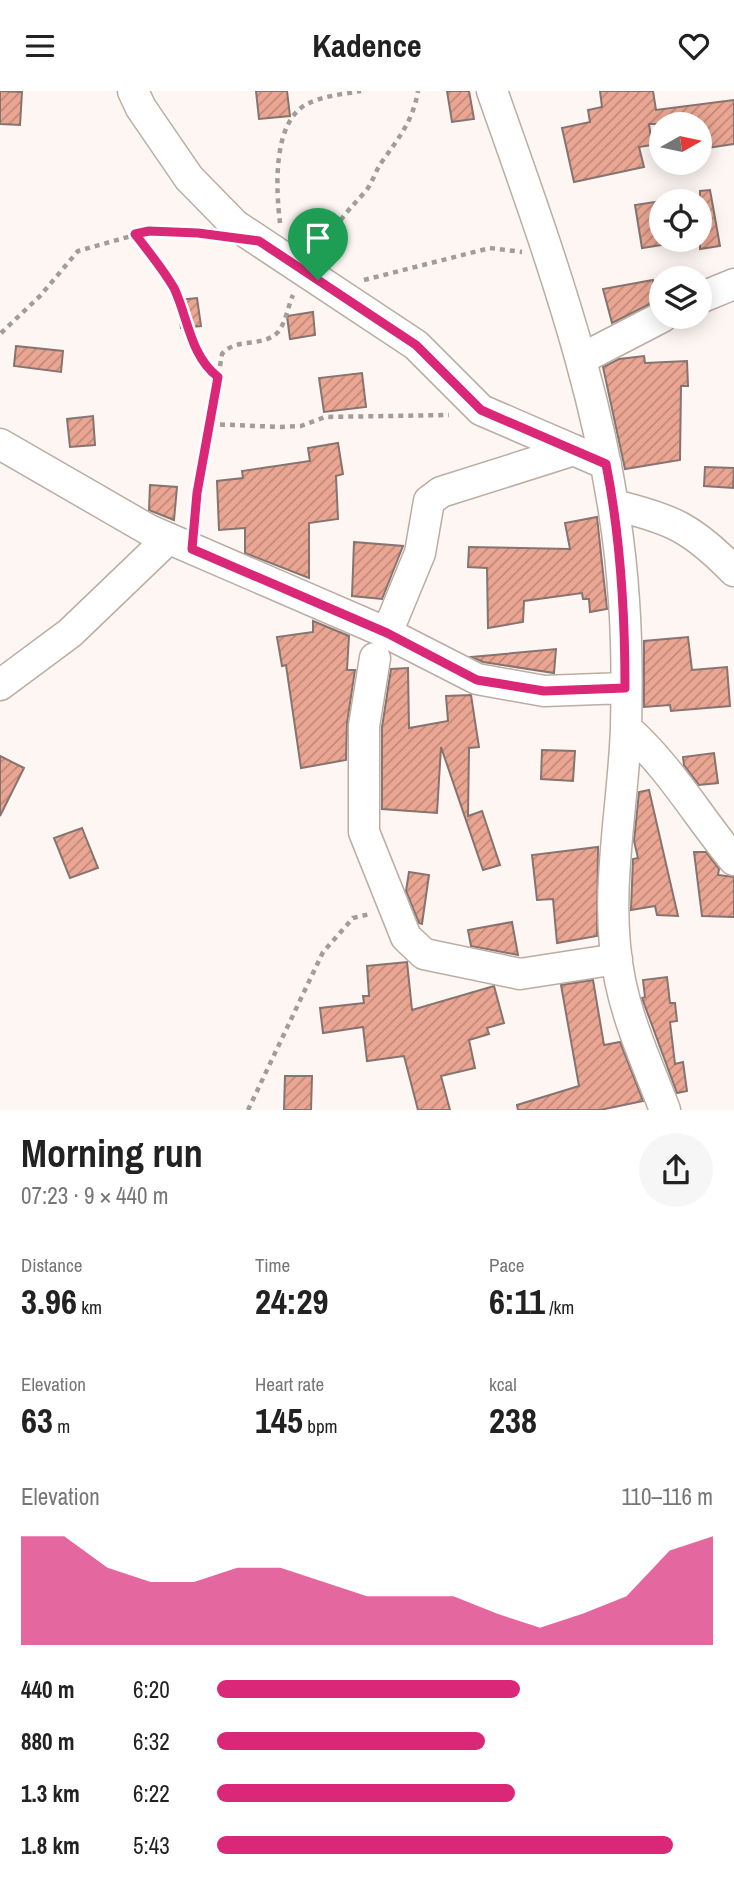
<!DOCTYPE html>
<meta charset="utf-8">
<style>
:root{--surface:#fff;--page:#f6f6f6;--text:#222;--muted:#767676;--accent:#db2777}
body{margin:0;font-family:"Archivo Narrow",sans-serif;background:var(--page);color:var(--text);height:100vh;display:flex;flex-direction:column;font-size:26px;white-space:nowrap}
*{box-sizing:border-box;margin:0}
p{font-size:23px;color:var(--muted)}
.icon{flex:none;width:38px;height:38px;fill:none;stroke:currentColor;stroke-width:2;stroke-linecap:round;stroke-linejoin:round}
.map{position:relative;height:1019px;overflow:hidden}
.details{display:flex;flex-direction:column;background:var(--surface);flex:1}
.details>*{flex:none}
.needle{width:46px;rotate:81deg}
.fabs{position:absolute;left:649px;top:21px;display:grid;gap:14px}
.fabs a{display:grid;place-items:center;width:63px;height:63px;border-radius:50%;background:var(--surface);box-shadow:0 4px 18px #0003;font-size:35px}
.pin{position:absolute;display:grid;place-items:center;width:60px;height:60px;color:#fff;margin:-72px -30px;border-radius:50% 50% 50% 0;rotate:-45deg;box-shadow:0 0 7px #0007}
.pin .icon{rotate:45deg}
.round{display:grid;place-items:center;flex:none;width:74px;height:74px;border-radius:37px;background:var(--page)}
.headline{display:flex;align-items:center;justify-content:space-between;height:119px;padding:0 21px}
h1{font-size:38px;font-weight:800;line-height:52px}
.figures{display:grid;grid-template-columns:repeat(3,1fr);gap:10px;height:119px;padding:7px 21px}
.figures div{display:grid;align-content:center}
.figures b{font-size:35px;font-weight:800}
.figures small{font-size:19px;font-weight:400}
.figures p{font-size:19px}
.chart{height:196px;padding:14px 21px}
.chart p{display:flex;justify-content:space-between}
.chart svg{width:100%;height:126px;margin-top:7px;fill:var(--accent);opacity:.7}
ul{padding:0 21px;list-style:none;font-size:23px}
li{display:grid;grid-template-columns:112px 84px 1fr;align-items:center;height:52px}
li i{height:18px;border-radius:9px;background:var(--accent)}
header{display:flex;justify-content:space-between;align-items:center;height:91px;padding:0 21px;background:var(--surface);font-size:32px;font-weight:800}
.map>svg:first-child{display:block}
</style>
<header><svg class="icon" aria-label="menu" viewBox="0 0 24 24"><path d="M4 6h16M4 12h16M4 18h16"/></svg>Kadence<svg class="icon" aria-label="heart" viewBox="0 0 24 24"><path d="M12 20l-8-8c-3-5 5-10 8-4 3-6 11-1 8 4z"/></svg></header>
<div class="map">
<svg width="734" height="1019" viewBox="0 0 734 1019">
<defs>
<pattern id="building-hatch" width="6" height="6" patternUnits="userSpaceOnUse" patternTransform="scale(1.75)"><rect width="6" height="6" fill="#eba693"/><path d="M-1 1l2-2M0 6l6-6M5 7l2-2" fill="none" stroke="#c08879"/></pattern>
</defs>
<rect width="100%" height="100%" fill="#fdf6f2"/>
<!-- building -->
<path fill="url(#building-hatch)" stroke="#85746f" stroke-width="2" d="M0,0l22,1 -2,33 -20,-1z
M256,0h31l3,25 -31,3z
M447,0h22l5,28 -22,3z
M600,0h53l3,19 78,-10v44l-34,5v-25h-51l3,21 -13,2 5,20 -70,15 -12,-54 28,-6 -2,-12 14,-3z
M710,99l10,56 -20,3v-58z
M662,110v44l-20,3 -7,-43z
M653,189l3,21 -44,22 -9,-34z
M197,207l4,28 -20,2 -3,-28z
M313,221l2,23 -25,4 -3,-23z
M16,255l47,5 -2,21 -47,-6z
M644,265l1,7 42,-2 1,25h-7l-1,74 -55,9 -22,-102 16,-8z
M362,282l4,34 -42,5 -5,-34z
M93,325l2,29 -25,2 -3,-28z
M338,352l5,31 -7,2 2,43 -29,4v55l-64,-25v-25l-26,2 -2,-49 26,-3 -1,-7 68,-10 -2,-13z
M705,376l29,1 -1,20 -29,-2z
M150,394l27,2 -3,33 -25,-10z
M597,426l10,92 -17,3 -1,-13h-6l-1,-6 -58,8 -1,21 -35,6 -1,-60 -19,-1 1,-20 101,2 -5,-26z
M354,451l49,4 -21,53 -30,-3z
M313,530l36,15 -2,34h8l-8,53 -1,37 -45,8 -15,-103 -4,1 -5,-29 36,-5z
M688,546l4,33 35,-3 3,39 -59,5 -1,-6 -26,2v-66z
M556,558l-2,24 -71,-11 -11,-5z
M408,577l1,60 39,-7 -2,-25 25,-1 8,52 -10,1 -1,68 14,-5 18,54 -17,5 -42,-123 -4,66 -55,-4v-82l9,-58z
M542,659l33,1 -2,30 -32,-2z
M714,662l4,30 -19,2 -15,-20 -1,-8z
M0,665l24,12 -24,48z
M649,699l29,126 -21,-1 -2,-9 -24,4 2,-51 5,-1 -4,-17 5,-49z
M82,737l16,40 -28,10 -16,-40z
M598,756l-1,89 -40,7 -4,-44 -16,1 -5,-45z
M694,761h12l13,17 -1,6 16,2v40l-32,-1z
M409,781l20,3 -7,49 -3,-1 -13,-32z
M512,831l6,33 -47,-9 -3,-16z
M407,871l5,48 82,-24 10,37 -17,5 2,6 -20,6 6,28 -34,8 9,34h-32l-14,-54 -37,5 -4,-34 -40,6 -3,-25 44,-5 -1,-7h6l-2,-30z
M667,886l3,26h5l2,18 -7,1 5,42 8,-2 4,29 -10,2 -35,-95 3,-1 -2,-17z
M593,889l11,65 16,-3 23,59 -43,9h-82l-1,-5 62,-19 -18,-101z
M285,985h27l-1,34h-27z"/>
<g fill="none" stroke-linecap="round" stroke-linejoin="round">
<defs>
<path id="minor" d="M133,0l8,17 48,70 46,47 181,120 65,65 125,54
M492,0c58,165 121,333 132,510 3,41 3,85 2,127 -3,84 -23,169 -6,252 9,45 29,88 45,130
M700,207l34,-14
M581,268l81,-42
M0,353l149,86 238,103 90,46 67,12 81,-3
M614,414c58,14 78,23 120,66
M387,542l33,-80 9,-52 12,-9 133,-42
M375,567l-11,68v106l42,105 18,17 96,20 97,-15
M0,594l70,-52 98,-94
M626,637c44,39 70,86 108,132"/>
</defs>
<!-- minor casing -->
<use href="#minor" stroke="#bcada3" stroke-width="33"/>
<!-- path -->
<path stroke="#a39d99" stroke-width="4.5" stroke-dasharray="5 5" stroke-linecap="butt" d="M280,132c-4,-33 -8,-101 27,-119 16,-8 36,-10 54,-13
M135,143c13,18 29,35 39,55 14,28 16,68 44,88
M324,165c7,-29 22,-43 41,-64 7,-8 10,-20 16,-29 17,-24 32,-42 37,-72
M364,189l126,-32 32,4
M1,242l39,-37 38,-45 71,-20 57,3
M210,333l70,3 21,-1 24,-9 124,-2
M194,433l28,-170c14,-17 41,-6 56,-22 8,-10 10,-26 15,-37
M248,1019l75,-158 30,-34 17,-4"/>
<!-- minor -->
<use href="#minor" stroke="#fff" stroke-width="30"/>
</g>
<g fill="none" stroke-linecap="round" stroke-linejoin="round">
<defs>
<path id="route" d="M149,140l49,2 61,8 157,104 65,65 125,54c15,75 19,148 19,224l-81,3 -67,-11 -90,-47 -195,-84 5,-56 21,-116c-28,-21 -30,-60 -44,-89 -11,-19 -26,-37 -39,-54z"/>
</defs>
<!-- route casing -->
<use href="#route" stroke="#fff" stroke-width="14"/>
<!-- route -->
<use href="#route" stroke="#db2777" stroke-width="9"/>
</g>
</svg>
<div class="fabs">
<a><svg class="needle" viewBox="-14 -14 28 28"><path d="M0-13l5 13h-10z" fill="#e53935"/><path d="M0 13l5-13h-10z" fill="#767676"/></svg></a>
<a><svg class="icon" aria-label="locate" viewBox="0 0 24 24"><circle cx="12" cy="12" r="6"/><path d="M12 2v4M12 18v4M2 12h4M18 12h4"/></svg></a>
<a><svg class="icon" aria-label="layers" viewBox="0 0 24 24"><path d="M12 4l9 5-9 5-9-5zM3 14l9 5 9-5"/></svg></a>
</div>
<div class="pin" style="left:318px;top:189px;background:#1e9e55"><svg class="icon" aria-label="arrive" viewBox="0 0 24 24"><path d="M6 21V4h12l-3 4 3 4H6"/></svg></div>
</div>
<section class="details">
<div class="headline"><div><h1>Morning run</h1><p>07:23 · 9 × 440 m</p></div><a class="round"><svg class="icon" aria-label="share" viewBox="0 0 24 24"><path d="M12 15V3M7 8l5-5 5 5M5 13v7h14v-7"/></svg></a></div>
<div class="figures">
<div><p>Distance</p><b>3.96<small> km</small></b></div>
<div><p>Time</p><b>24:29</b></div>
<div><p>Pace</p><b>6:11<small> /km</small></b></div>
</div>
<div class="figures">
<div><p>Elevation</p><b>63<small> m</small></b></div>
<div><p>Heart rate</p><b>145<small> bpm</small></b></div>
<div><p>kcal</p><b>238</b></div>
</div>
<div class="chart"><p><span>Elevation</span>110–116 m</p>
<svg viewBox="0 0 160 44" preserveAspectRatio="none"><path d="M0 44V6L10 6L20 17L30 22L40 22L50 17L60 17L70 22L80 27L90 27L100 27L110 33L120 38L130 33L140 27L150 11L160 6V44z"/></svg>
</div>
<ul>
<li><b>440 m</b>6:20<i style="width:61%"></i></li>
<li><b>880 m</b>6:32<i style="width:54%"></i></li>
<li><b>1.3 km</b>6:22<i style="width:60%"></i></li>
<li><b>1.8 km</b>5:43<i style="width:92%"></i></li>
</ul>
</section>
